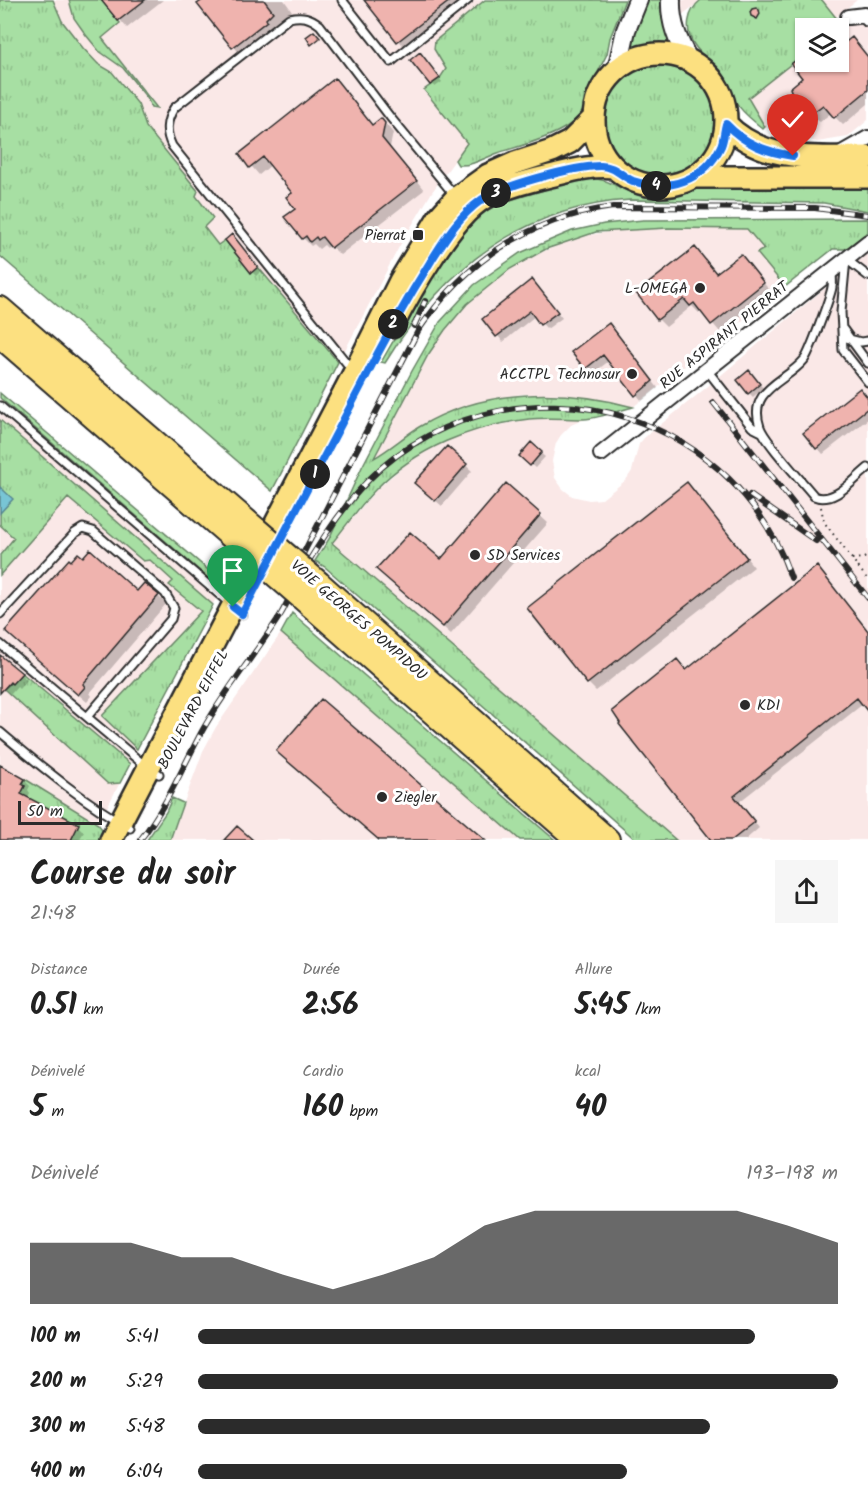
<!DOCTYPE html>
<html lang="fr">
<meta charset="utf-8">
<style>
:root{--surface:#fff;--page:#f6f6f6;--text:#222;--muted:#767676;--accent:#2b2b2b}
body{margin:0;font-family:Kalam,sans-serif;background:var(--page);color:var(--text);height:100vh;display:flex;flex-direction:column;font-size:22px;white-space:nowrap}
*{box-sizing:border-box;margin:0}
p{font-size:20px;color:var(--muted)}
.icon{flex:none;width:33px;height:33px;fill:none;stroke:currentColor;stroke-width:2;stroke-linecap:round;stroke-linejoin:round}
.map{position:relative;height:840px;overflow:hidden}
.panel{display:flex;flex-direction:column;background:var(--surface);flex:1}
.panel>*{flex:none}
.buttons{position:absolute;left:795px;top:18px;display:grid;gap:12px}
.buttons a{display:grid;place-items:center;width:54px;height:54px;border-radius:0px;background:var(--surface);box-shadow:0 2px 4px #0004;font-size:30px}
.scale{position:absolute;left:18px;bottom:15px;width:84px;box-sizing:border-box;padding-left:6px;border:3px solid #2b2b2b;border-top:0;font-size:16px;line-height:21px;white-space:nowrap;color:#2b2b2b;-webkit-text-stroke:4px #fff;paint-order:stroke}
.pin{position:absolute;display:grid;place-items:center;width:51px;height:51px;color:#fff;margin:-62px -26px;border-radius:50% 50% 50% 0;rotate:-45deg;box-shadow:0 0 6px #0007}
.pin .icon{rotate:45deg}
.km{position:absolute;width:30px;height:30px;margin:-15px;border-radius:50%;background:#222;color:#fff;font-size:16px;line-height:30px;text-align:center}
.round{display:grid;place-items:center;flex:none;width:63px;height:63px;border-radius:0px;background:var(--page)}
.head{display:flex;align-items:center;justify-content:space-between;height:102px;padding:0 30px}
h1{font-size:33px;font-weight:600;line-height:45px}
.metrics{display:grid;grid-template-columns:repeat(3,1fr);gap:9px;height:102px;padding:6px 30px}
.metrics div{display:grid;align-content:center}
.metrics b{font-size:30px;font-weight:600}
.metrics small{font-size:16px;font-weight:400}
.metrics p{font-size:16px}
.chart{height:168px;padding:12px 30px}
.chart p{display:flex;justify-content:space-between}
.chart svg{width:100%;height:108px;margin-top:6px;fill:var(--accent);opacity:.7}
ul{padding:0 30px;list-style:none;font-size:20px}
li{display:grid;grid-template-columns:96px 72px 1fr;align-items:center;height:45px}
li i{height:15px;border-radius:8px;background:var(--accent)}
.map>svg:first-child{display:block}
</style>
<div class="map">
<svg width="868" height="840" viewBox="0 0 868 840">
<defs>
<pattern id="grass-tufts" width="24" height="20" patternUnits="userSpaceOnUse" patternTransform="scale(1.5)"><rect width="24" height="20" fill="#a7dfa3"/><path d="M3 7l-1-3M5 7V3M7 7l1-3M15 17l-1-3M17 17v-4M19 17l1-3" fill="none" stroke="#90c08c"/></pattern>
</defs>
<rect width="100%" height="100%" fill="#fff"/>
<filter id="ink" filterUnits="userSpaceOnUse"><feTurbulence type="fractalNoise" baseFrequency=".0167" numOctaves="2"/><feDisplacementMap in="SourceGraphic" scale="12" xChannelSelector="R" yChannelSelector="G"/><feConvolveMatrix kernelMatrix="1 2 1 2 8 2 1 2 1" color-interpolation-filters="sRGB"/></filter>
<g filter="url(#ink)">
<!-- built -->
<path fill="#fae8e7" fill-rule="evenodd" d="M0,0h608l-148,153 -28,39 -33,55 -113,216z
M669,0h188l-21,17 5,7 25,1 2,2v93l-20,17 -31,5 -52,-15 -70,-122 -52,40 -7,10 -1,-28zM806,28h32v34h-32z
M668,228l79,1 86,20 -200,158 -23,-6 -55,-7h-32l-27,4 -51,16 -26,13 -46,32 60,-112 26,-35 23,-22 28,-21 18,-11 50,-21 41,-7z
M868,252v588h-192l-344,-297 44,-53 36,-31 30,-16 30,-12 52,-11 23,-2 38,1 -14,6 -10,10 -5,8 -4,18 3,17 8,11 9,7 17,4 13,-1 24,-19 6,-9 7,-27 5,-6 63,-51z
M0,393l224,190 -134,257h-90z
M281,633l239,207h-350l33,-89 13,-24z"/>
<!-- grass -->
<path fill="url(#grass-tufts)" stroke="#698567" stroke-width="1.5" d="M0,0h53l9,21 21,27 15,16 14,8 26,32 8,23 52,64 -2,5 17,22 -9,9 14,18 7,-5 26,33 7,-6 80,95 -66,129 -272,-235z
M69,0h33l18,23 -18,15 55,70 -6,-1 -4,-9 -24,-30 -24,-17 -13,-16 -12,-17z
M485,0h140l-15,38 -3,16 -20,40c2,37 -63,50 -89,59 -14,5 -25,13 -40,12l-3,-5 12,-17 -43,-53 16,-12 6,-9 -12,-20 1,-8z
M646,0h19l8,48c-17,-2 -29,0 -45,5l2,-11z
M701,0h121l19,24 -5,4h-30l-1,25 -57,45 17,29 -2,2c-9,-8 -21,-16 -27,-27 -6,-9 -7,-21 -14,-30 -7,-10 -20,-15 -27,-26 -11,-15 -8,-35 6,-46z
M605 120a55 55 0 1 1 110 0a55 55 0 1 1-110 0Z
M585,178c28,-1 37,16 61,19 9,1 27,1 36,-3 8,-2 13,-7 21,-7 55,-3 110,0 165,2v22l-44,-8 -194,-3c-110,7 -189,72 -245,163l-4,-1 36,-62 56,-86 24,-10z
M868,219v13l-23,17h-12l-48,38 -28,-34 7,-4 -17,-20 -79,-1 -72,4 -50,17 -36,20 -43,35 -22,26 -17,25 -54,103c16,-9 30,-22 45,-31 65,-39 143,-39 214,-20 -15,4 -33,11 -49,12 -19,0 -37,-2 -55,0 -57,7 -113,29 -153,70 -16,16 -29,36 -44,54l344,297h-40l-311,-273 -10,-6 14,-22 33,-72 50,-96 28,-49 34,-37 46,-32 52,-22 32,-7 39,-4z
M0,393l220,187 -4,1 -9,-4 -207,-179z
M0,420l213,185 -76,144 -35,-33 99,-105 -32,-26 4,-4 -23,-21 -7,1 -75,-63 -68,77v-20l14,-17 -14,-13z
M292,613l263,227h-35l-239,-207z
M22,673l108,91 -10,19 -12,1 -104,-95z
M25,779l73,45 4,5 2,11h-33l8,-17 -2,1 -59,-31h3l4,-7 -2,-2z
M172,798l11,5 -13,37h-23l19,-28z"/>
<!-- water -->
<path fill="#78c5d5" stroke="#598791" stroke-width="1.5" d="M0,487l13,12 -13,14z"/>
<!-- shadow -->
<path fill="#0003" d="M103,0h60l-36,28z
M205,0h79l8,11 -51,44 -41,-50z
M366,0h103l-63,49z
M423,57l19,25 -7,5 -4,-3z
M868,57v47l-25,21 -12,-12 -11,9 -17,-13 3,-47h32z
M343,88l30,38 8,-6 8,8 4,5 -3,14 34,43 -84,65 -10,-10 -3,3 -3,-3 -5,4 -5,-5 -3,2 -8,-8 -9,-44 -23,-29 -12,10 -18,-21z
M236,239l25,32 -5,5 -4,-4z
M695,249l22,26 24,-19 30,36 -51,40 -18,-21 -3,2 -7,-7 -26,21 -8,-8z
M538,287l24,31 -15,11 -12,-13 -32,26 -19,-23z
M614,330l44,58 -16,13 -33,-40 -17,13 -19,-22z
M753,376l10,12 -10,9 -4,-4z
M868,398v21l-45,35 -18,-21z
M531,445l14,12 -10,11 -14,-12z
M447,448l25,23 -30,35 -20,-17z
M687,484l67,83 -158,124 -8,-8z
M506,485l42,38 -97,111 -65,-57 55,-16z
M72,563l66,30 20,3 8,8 -76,89 2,3 -5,6 -72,-63z
M868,631v79l-5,-6 -124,98 20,26 -14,12h-33l-26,-168z
M4,660l23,20 -8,9 -2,-2 -6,7 -11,-9v-21z
M0,767l24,13 6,6 -2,4 2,3 -3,6 51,27 6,6 -5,8h-79z"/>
<!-- building -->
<path fill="#efb3ae" stroke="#2b2b2b" stroke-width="1.5" d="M101,0h44l-27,21z
M203,0h61l9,12 -7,7 1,2 -35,27 -35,-44z
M364,0h87l-54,42z
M756,8l3,2 1,4 -3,5 -6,-3 -1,-4 2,-3z
M314,31l6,7 -9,7 -5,-8z
M852,37l16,20v33l-34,28 -11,-13 -12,9 -9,-4 -9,-13 -3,-9 12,-10 -11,-14 15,-11v9h32v-14z
M420,52l20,26 -10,7 -20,-25z
M335,78l37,47 9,-7 4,5 -3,15 35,43 -86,67 -9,-11 -4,3 -2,-3 -6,5 -4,-6 -4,3 -18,-22 11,-8 -9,-12 6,-4 -29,-36 -14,11 -10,-14z
M232,234l26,33 -7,6 -26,-33z
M695,247l21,26 25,-19 23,29 -53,42 -17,-22 -4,3 -6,-7 -27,21 -21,-27z
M532,279l26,33 -18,13 -10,-14 -34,26 -14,-18z
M609,323l44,58 -18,15 -32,-41 -18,14 -14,-17z
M749,370l11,14 -12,10 -11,-14z
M860,388l8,10v10l-52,41 -13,-16z
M531,442l11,10 -12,14 -11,-10z
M447,446l20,18 -32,37 -21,-18z
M687,482l60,76 -160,126 -60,-76z
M506,483l35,31 -98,113 -67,-58 34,-37 31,27z
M90,549l47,42 7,-8 15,12 -76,89 2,3 -7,8 -73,-64 64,-72 2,2 7,-8 5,4z
M817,566l51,65v81l-11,-14 -123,98 21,26 -23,18h-21l-92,-116 1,-1 -8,-12 65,-52 9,11z
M0,655l22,18 -10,11 -2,-2 -10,11z
M321,699l164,141h-106l-100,-86 -3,-3z
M0,765l25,14 -3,5 3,2 -4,8 58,30 -8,16h-71z
M237,826l16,14h-29z"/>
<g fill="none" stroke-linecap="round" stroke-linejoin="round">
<defs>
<path id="lane" d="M342,0l49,62 77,-62
M832,273c0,4 1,9 0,14 -1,8 -23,68 -28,73 -18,22 -57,29 -44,67 5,15 42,54 54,69 20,9 40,-17 54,-28
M868,276l-22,-17 -5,53 2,38 25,32
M843,329l25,34
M849,339l12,3 7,-1
M707,370l45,57 10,5
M353,371l-181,-225c-7,-14 -6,-25 2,-38l115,-90c13,-3 21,-1 31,7l70,92 65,79
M0,406l242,208
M0,614l75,-81 8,-5 10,3 72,62 9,15 -3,11 -84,98
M0,644l149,125 10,5
M0,732c42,35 83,70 130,96"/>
<path id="street" d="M848,17l17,-2 3,4
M838,155l30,-17
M601,454l267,-212"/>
<path id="secondary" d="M671,0c-1,23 7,41 18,61
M617,70l9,-40 12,-30"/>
<path id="primary" d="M594 120a66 66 0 1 1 132 0a66 66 0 1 1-132 0Z
M726,124c37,39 92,33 142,33
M695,177h173
M392,327c17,-34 61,-112 92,-129 20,-11 44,-17 66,-22 21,-5 41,-11 63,-9
M111,840l243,-467 46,-92 39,-64 17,-19 32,-23 27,-12 37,-12 18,-9 24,-24"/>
<path id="highway" d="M0,309l256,221
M0,335l243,211
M319,584l288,256
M311,605l268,235"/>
</defs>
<!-- lane casing -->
<use href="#lane" stroke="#2b2b2b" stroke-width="11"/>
<!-- street casing -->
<use href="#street" stroke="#2b2b2b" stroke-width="18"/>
<!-- secondary casing -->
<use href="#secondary" stroke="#2b2b2b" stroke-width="22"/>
<!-- primary casing -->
<use href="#primary" stroke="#2b2b2b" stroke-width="26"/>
<!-- highway casing -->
<use href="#highway" stroke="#2b2b2b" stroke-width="28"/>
<!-- path -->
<path stroke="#2b2b2b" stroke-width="2" stroke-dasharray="1.5 4.5" stroke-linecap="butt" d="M821,507l3,15 44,58
M852,559l12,-1 4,-3"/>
<!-- lane -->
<use href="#lane" stroke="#fff" stroke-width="7"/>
<!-- street -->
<use href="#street" stroke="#fff" stroke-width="14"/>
<!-- secondary -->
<use href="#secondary" stroke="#fff" stroke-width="18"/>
<!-- primary -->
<use href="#primary" stroke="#fce080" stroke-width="21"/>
<!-- highway -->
<use href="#highway" stroke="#fce080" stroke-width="24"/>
<defs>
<path id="rail" d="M414,326l11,-25
M713,402l155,196
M750,495l66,46
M289,581l129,-250c47,-70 111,-113 195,-124l202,1 53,7
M140,840c26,-33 42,-71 61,-107 23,-42 54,-78 80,-119 7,-12 12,-25 19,-38 16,-28 35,-57 56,-82 64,-78 178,-107 272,-76 77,25 137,83 163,160"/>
</defs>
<!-- rail casing -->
<use href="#rail" stroke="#2b2b2b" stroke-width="6"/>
<!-- rail -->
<use href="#rail" stroke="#fff" stroke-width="4" stroke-dasharray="11" stroke-linecap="butt"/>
<defs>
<path id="highway-bridge" d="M256,530l63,54
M243,546l68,59"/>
</defs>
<!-- highway-bridge casing -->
<use href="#highway-bridge" stroke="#2b2b2b" stroke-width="28" stroke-linecap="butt"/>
<!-- highway-bridge -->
<use href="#highway-bridge" stroke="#fce080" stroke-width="24"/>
</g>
</g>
<g fill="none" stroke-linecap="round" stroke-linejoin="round" filter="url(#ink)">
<defs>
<path id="route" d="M233,607l9,7c39,-76 79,-151 118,-226 22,-44 45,-86 71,-127 14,-22 27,-44 49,-60 20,-15 95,-35 121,-35 14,0 20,10 32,15 35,12 72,-1 88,-35 3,-7 3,-15 5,-22 19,20 40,28 67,32"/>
</defs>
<!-- route casing -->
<use href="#route" stroke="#fff" stroke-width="12"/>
<!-- route -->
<use href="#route" stroke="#1a73e8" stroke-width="8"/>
</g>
<!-- markers -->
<g fill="#2b2b2b" stroke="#fff" stroke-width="2">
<rect x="412" y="229" width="12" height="12" rx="3"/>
<circle cx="700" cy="288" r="6"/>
<circle cx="632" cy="374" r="6"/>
<circle cx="475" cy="555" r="6"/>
<circle cx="745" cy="705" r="6"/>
<circle cx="382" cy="797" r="6"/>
</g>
<g text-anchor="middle" stroke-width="6" stroke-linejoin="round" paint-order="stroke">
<!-- poi labels -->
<g font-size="15" fill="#2b2b2b" stroke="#fff" text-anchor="end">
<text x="406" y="240">Pierrat</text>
<text x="688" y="293">L-OMEGA</text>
<text x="620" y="379">ACCTPL Technosur</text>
<text x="487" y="560" text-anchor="start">SD Services</text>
<text x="757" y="710" text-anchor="start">KDI</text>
<text x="394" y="802" text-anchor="start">Ziegler</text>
</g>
<!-- street labels -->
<g font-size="15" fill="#2b2b2b" stroke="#fff">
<text transform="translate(724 335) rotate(-39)" y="5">RUE ASPIRANT PIERRAT</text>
<text transform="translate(359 620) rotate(41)" y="5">VOIE GEORGES POMPIDOU</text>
<text transform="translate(193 709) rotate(-62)" y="5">BOULEVARD EIFFEL</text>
</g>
</g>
</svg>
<div class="buttons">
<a><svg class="icon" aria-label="layers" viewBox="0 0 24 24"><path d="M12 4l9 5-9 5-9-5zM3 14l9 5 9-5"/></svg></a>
</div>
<div class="scale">50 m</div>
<div class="pin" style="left:233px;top:607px;background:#1e9e55"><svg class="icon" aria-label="arrive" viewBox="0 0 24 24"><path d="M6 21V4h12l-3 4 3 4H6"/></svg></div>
<div class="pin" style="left:793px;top:156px;background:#d93025"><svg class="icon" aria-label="check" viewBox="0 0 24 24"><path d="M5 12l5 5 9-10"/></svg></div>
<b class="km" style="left:315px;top:474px">1</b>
<b class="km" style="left:393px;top:324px">2</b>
<b class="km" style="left:496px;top:193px">3</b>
<b class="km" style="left:656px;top:186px">4</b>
</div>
<section class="panel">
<div class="head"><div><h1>Course du soir</h1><p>21:48</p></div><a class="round"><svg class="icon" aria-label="share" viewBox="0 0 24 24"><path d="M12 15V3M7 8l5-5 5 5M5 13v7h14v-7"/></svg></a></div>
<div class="metrics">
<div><p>Distance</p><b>0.51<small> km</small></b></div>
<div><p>Durée</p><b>2:56</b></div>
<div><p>Allure</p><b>5:45<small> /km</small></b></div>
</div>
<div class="metrics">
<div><p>Dénivelé</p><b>5<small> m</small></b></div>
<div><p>Cardio</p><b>160<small> bpm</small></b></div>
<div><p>kcal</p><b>40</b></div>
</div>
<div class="chart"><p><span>Dénivelé</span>193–198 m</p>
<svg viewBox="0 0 160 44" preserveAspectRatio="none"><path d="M0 44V19L10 19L20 19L30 25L40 25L50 32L60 38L70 32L80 25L90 12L100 6L110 6L120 6L130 6L140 6L150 12L160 19V44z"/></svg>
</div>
<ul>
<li><b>100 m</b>5:41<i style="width:87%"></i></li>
<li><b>200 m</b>5:29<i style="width:100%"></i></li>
<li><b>300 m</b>5:48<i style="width:80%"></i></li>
<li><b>400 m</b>6:04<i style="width:67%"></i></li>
</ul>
</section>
